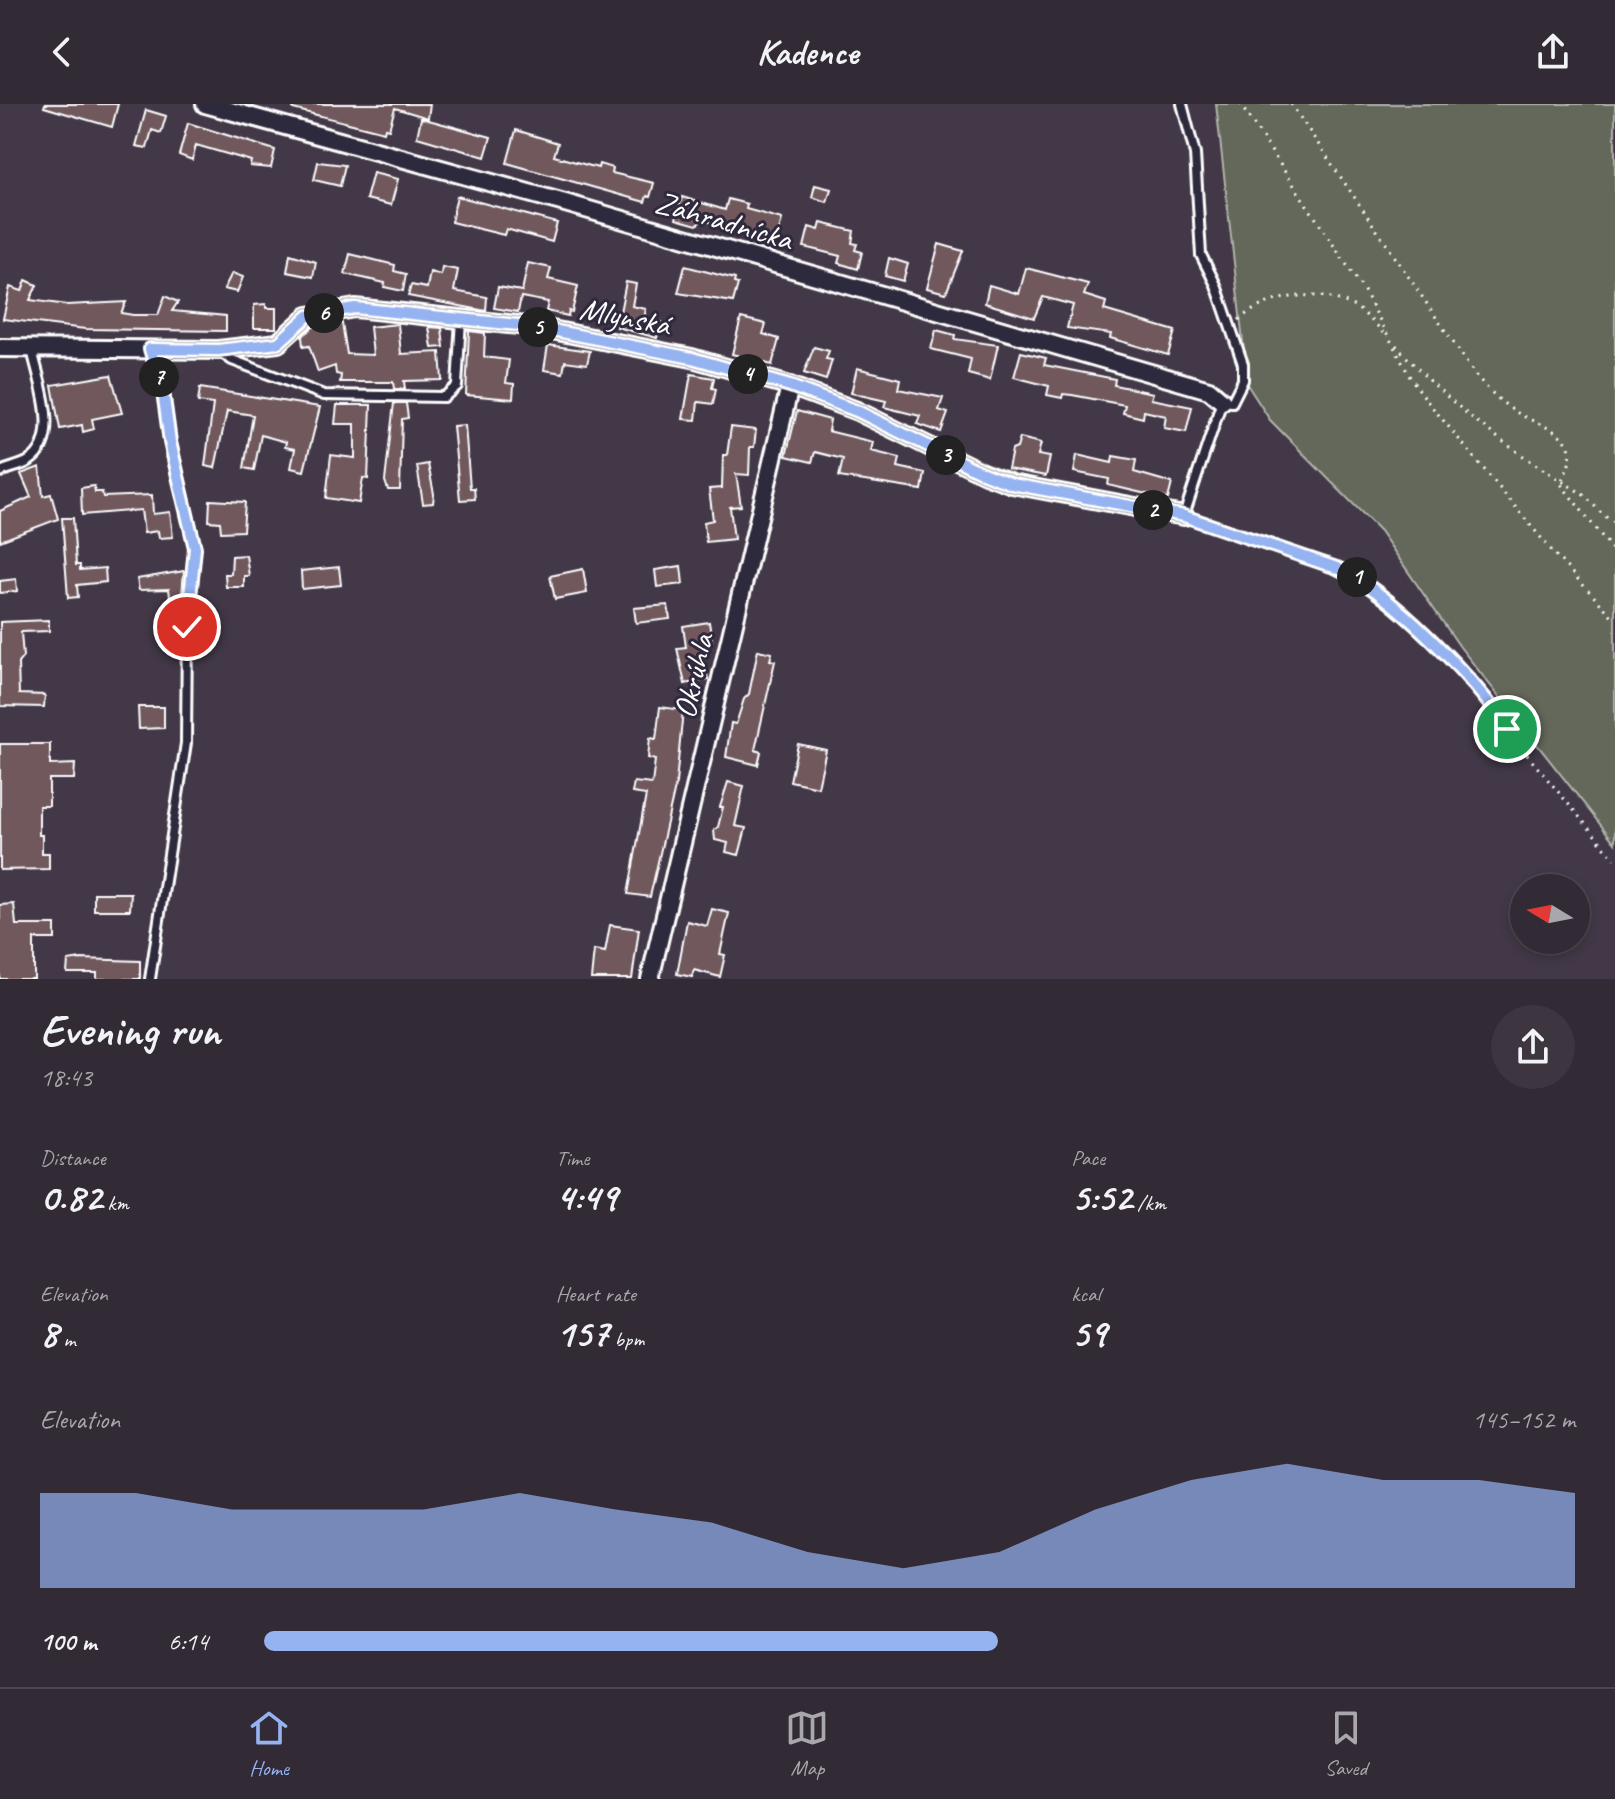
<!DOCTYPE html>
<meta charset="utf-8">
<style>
:root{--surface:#322a35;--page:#3d3641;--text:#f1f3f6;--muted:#a8a7ad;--line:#4d4650;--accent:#95b2f1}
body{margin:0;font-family:Caveat,sans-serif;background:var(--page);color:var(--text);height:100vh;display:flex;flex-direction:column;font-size:30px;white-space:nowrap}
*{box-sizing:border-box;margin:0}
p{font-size:26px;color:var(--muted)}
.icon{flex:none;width:44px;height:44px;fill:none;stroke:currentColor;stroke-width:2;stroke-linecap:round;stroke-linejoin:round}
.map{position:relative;height:875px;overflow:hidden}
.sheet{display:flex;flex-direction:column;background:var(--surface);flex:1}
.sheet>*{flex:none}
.needle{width:52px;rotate:280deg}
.buttons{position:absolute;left:1510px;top:770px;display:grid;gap:16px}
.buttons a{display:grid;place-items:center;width:80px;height:80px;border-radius:50%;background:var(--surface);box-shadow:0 4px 12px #0003,0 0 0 2px var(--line);font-size:40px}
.pin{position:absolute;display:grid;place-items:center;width:68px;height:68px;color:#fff;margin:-34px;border:4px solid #fff;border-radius:50%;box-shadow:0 2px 8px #0007}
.km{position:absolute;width:40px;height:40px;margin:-20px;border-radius:50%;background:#222;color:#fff;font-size:22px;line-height:40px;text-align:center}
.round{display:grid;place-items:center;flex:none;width:84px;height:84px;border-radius:42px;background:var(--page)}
.headline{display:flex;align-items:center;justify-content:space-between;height:136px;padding:0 40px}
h1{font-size:44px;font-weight:800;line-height:60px}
.metrics{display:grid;grid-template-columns:repeat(3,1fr);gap:12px;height:136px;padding:8px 40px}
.metrics div{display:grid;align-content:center}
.metrics b{font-size:40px;font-weight:800}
.metrics small{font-size:22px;font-weight:400}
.metrics p{font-size:22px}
.chart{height:224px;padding:16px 40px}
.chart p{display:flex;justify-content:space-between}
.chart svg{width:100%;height:144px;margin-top:8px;fill:var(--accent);opacity:.7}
ul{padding:0 40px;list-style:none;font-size:26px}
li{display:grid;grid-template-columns:128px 96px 1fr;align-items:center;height:60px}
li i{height:20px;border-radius:10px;background:var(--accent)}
header{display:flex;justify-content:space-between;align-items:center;height:104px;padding:0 40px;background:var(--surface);font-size:36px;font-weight:800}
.dock{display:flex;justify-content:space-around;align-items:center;height:112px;border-top:2px solid var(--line);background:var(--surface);font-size:22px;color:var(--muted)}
.dock a{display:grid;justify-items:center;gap:4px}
.dock .on{color:var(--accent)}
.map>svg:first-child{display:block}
</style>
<header><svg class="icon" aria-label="back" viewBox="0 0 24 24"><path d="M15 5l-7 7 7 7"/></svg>Kadence<svg class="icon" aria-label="share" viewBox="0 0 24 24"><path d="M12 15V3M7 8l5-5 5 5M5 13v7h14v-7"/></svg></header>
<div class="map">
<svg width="1615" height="875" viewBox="0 0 1615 875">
<rect width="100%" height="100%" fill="#423847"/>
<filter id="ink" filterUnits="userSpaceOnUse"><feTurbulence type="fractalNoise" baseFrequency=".0125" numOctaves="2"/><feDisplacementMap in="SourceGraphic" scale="16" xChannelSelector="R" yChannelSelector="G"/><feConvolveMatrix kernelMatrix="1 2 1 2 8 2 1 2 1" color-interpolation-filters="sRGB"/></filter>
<g filter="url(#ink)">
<!-- green -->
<path fill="#64685a" stroke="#b2b4ac" stroke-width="2" d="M1216,0h399v739l-155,-196 -80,-116 -110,-111 -22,-34z"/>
<!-- building -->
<path fill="#6f595d" stroke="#fff" stroke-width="2" d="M45,0h73l-6,23 -68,-20z
M293,0h137l-2,14 -33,-10 -6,21 -4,-1 -1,4 -91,-23z
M146,6l20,6 -5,17 -9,-3 -5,18 -11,-2z
M421,14l70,19 -6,20 -68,-20z
M188,19l87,27 -4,18 -21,-2 1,-5 -55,-16 -4,15 -13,-5z
M516,26l42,13 -4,13 44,12 1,-4 14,4 -1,5 42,10 -4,14 -3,-1 -2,6 -138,-39z
M318,58l27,3 -5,21 -26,-6z
M373,69l25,6 -7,26 -25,-6z
M815,81l16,4 -4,13 -15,-5z
M457,92l100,27 -5,19 -46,-13 -2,6 -53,-13z
M682,93l43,13 3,-11 19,5 -1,5 36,10 -5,21 -75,-20 -5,5 -21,-6z
M821,119l33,8 -2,12 5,1 -2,6 7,2 -4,17 -20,-6 2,-7 -36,-9 5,-20 10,3z
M939,140l24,7 -17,42 -19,-5z
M290,150l26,8 -3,15 -26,-5z
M350,150l45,11 -1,6 12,3 -3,17 -19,-4 1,-4 -40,-9z
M889,154l19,6 -5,17 -18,-5z
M528,159l23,5 -3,11 30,7 -6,26 -3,-1 -1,5 -22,-5 2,-9 -27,-5 -3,15 -24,-4 4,-21 24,4z
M685,162l50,13 -1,4 4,1 -5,18 -55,-9z
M442,163l16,3 -4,21 33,6 -1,14 -78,-15 3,-11 16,3 3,-16 11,3z
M1026,164l62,16 -4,11 22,7 -2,8 71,21 -7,24 -58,-17 1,-4 -44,-6 6,-23 -30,-8 -9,21 -49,-15 4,-18 30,9z
M232,169l11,4 -6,15 -13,-3z
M26,176l11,5 -7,15 37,5 59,-3 -5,11 12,2h25l7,-19 13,6 -6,9 54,5v15l-141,-2 -82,-10 7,-32 12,4z
M626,178l10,2 -4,22 14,3 -2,10 17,3 -4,16 -40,-11z
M266,200v4h10v20h-22v-23z
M741,214l25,6 -3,10 16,5 -7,26 -40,-11z
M342,219l5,31 26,1 -3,-28 28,-3 3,30 39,-2 2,28 -38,1 1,8h-11l-1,-7h-53l1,-7 -5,-1 -1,-8 -17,6 -9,-26 -6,1 -1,-11 11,-9z
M429,223l13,1 2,19 -12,1z
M936,226l19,5 -1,4 44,6 -8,35 -22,-6 3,-15 -40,-10z
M469,227l16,2 -1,24 25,3 -3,23 8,1 -1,15 -47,-4z
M548,241l42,6 -3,13 -22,-3 -2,12 -19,-3z
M814,243l15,4 -3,8 6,1 -6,20 -22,-7z
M1021,248l25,6 -2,7 71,14 -1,6 39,8 -2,6 41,8 -6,25 -22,-4 2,-12 -22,-5 -1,7 -20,-5 2,-8 -53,-10 -9,-1 -1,4 -15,-3 2,-9 -35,-9z
M857,264l43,11 -2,10 45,9 -4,12 9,3 -7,19 -24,-8 3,-8 -36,-9 2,-6 -35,-8z
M691,270l23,4 -2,10 4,1 -3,15 -15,-2 -2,18 -13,-1z
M111,271l11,38 -30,6 2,10 -11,3 -1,-7 -22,4 -8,-44z
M200,284l120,19 -16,64 -13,-3 4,-19 -10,-2 1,-5 -25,-7 -7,35 -10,-2 9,-53 -26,-4 -12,57 -10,-2 8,-62 -15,-2z
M394,299h12l2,15 -6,1 -2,71h-12l-3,-9z
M337,301h34l-3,74 -5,-1 -4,25 -33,-5 5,-43 24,3v-34h-20z
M797,307l33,9 -2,11 45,11 -2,9 29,7 -2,9 27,6 -3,17 -83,-13 4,-18 -28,-7 -3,10 -26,-6z
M465,321l5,63h4l1,11 -15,1 -7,-74z
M731,323l25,3 -2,17h-4l-1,28 -13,-1 5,32 -11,1 4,32 -28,3 -2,-20 9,-2 -4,-31 13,-1 1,-33h4z
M1020,334l21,5 -3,12 12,2 -4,19 -38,-7 4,-19 5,-2z
M1077,351l35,8 1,-7 23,4 -2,12 38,11 -4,16 -60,-14 1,-6 -35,-7z
M428,360l6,30 -1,9 -10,1 -6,-38z
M40,363l3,29 8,-2 7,25 -58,22v-30l31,-14 -10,-23z
M94,382l1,6h7l1,5 49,-2 1,19 17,-2 3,25 -14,1 -1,-7 -14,2 -3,-23 -59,5 -1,-27z
M210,396l35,2 -2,29 -22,1 -1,-10 -11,-1z
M62,414h11l3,47h4v5l25,-2 1,14 -29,3 1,12 -10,1z
M246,451l3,21h-5v11h-18l-1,-13h6l1,-18z
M681,462l2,18 -26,3 -2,-17z
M339,463l2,18 -39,4 -1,-18z
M583,465l4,24 -32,6 -5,-23z
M184,467l-2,24 -12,2 -1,-8 -30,1 -2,-11z
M16,475l1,12 -17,2v-12z
M668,501l2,14 -34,4 -2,-15z
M49,516v11l-28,1 2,25 -5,6 1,31 26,1 -1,12 -44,-1v-84z
M709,518l3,19 -12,2 8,36 -23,5 -8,-36 9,-1 -3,-21z
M758,546l14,3 -2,7 5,1 -20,89 6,2 -3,13 -32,-8 5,-34 5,1 8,-25 5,-5z
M138,603h26v21l-25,1z
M660,603l23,3 -7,73 -26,114 -22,-3 18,-99 -14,-2 2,-11 18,2 3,-24 -7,-2 2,-20 6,1z
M0,640h50v21l25,-1 -1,15h-25v27h-10v29h3v18h7v16l-49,1z
M798,640l28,6 -8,37 -28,-6z
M728,678l16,4 -9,40 11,2 -7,27 -13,-3 2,-9 -13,-3 -1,-10 4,-3 5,-20h-3z
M94,789h37l-1,17h-36z
M14,800l2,21h39v14h-21v40h-34v-74z
M712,805l17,4 -9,41 5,1 -5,22 -26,-7 -2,7 -15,-3 10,-53 20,5z
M610,821l29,4 -7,50h-41l3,-29 11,2z
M81,855l59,2v18h-43v-6h-30l1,-12z"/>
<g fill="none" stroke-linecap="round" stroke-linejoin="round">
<defs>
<path id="lane" d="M1182,0l13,50 6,101 15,30 27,79v16l-11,22 -10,-1 -38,114
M150,245l13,42 7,51 25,106 -8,79 -1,116 -36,236
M219,247l13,9 92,35 120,2 13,-11 4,-67
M0,368c9,-4 21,-6 29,-11 34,-22 9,-81 3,-112"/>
<path id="street" d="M205,0l360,99 644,187 13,11
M0,244l218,2 60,-7 30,-27 47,-8 182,19 155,31 98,28 67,25 128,63 27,10 172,32
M650,875l140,-593"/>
</defs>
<!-- lane casing -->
<use href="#lane" stroke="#fff" stroke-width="14"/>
<!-- street casing -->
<use href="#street" stroke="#fff" stroke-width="22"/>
<!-- path -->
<path stroke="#fff" stroke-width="3" stroke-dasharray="2 6" stroke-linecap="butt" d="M1240,0l126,190 44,83 18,25 129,155 58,62
M1291,0l185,272c11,12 23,25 37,34 29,20 79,22 47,73l55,70
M1239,216c28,-25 78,-32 112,-15 14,7 26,21 37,32
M1396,241c50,58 117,107 182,146 15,9 20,24 37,31
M1198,416l139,48 17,7 27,22 91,85 45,61 98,116"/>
<!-- lane -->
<use href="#lane" stroke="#2f2a3d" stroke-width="8"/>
<!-- street -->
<use href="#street" stroke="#2f2a3d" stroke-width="16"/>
</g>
</g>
<g fill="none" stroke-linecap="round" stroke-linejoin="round" filter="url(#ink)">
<defs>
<path id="route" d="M187,523l8,-79 -25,-106 -7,-51 -13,-42 68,1 60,-7 30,-27 47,-8 182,19 155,31 98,28 67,25 128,63 27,10 172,32 153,52c50,21 142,114 170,161"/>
</defs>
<!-- route casing -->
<use href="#route" stroke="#fff" stroke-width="16"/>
<!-- route -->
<use href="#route" stroke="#95b2f1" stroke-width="10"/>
</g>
<g text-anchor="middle" stroke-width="6" stroke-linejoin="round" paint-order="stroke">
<!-- street labels -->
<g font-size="32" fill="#fff" stroke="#2f2a3d">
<text transform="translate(724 116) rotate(16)" y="11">Záhradnícka</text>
<text transform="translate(625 212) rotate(11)" y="11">Mlynská</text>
<text transform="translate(693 572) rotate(-77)" y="11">Okrúhla</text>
</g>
</g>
</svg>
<div class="buttons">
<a><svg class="needle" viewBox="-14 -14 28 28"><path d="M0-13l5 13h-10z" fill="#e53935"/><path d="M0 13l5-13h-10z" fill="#a8a7ad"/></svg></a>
</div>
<div class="pin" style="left:1507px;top:625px;background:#1e9e55"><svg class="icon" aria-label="arrive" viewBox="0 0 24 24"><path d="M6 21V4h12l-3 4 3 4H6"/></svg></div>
<div class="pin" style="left:187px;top:523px;background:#d93025"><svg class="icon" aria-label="check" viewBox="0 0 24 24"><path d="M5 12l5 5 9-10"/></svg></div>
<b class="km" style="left:1357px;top:473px">1</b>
<b class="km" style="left:1153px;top:406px">2</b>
<b class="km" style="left:946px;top:351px">3</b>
<b class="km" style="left:748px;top:270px">4</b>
<b class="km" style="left:538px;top:223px">5</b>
<b class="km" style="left:324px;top:209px">6</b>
<b class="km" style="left:159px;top:273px">7</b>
</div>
<section class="sheet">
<div class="headline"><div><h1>Evening run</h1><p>18:43</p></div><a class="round"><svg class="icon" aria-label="share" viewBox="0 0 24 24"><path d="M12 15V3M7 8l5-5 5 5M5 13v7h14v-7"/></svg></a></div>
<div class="metrics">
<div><p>Distance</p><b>0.82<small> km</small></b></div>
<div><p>Time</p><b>4:49</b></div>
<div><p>Pace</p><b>5:52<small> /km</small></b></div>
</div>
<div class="metrics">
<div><p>Elevation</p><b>8<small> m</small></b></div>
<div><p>Heart rate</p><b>157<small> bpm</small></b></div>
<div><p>kcal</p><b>59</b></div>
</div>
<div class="chart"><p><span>Elevation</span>145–152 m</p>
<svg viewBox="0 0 160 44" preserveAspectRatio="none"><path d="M0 44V15L10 15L20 20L30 20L40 20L50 15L60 20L70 24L80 33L90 38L100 33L110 20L120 11L130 6L140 11L150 11L160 15V44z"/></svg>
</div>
<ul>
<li><b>100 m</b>6:14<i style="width:56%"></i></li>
</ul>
</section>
<nav class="dock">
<a class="on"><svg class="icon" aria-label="home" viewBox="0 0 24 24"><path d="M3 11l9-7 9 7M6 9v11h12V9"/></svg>Home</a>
<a><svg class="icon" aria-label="map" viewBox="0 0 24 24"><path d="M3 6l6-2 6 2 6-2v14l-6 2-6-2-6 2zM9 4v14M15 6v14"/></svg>Map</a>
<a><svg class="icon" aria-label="saved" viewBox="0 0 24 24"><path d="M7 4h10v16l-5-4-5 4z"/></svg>Saved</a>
</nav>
